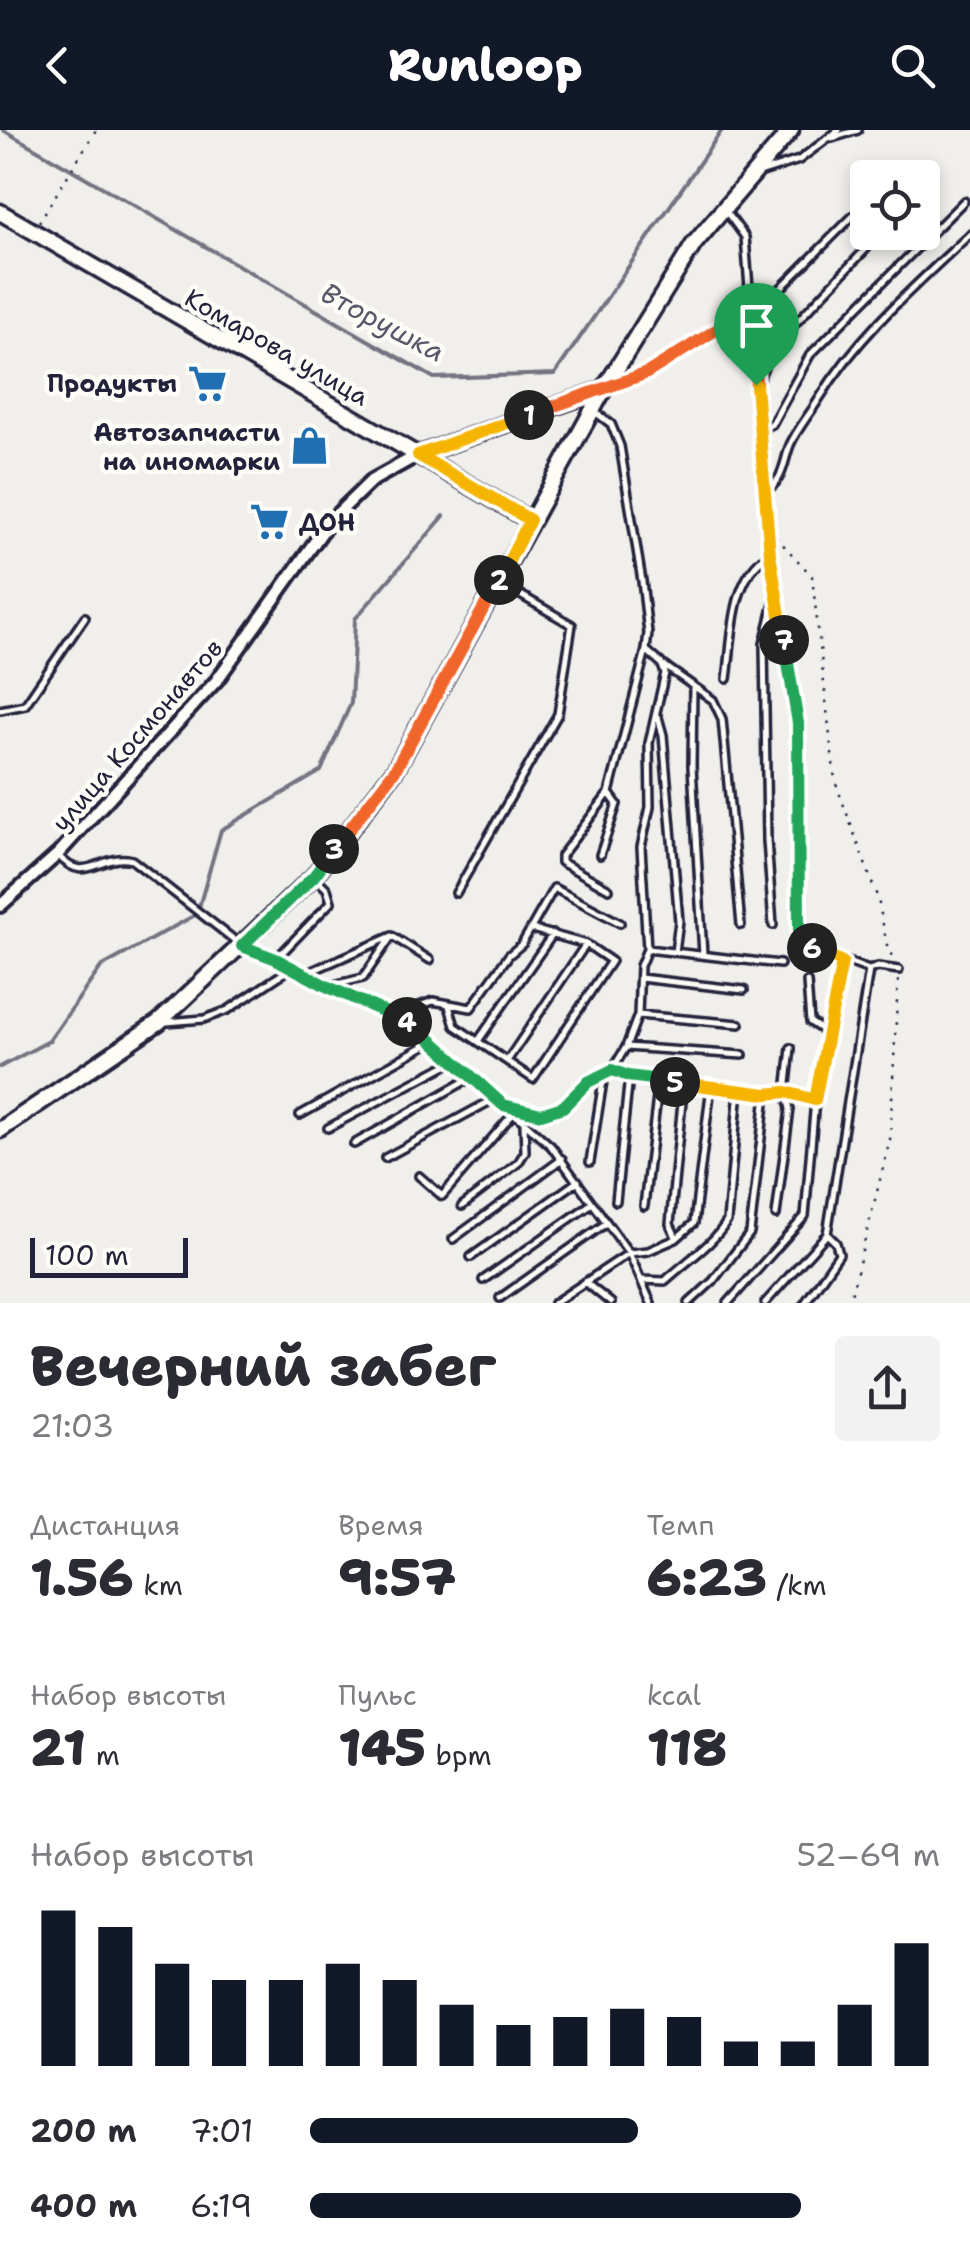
<!DOCTYPE html>
<html lang="ru">
<meta charset="utf-8">
<style>
:root{--surface:#fff;--page:#f2f2f3;--text:#2b2b33;--muted:#7c7c81;--accent:#111827}
body{margin:0;font-family:"Shantell Sans",sans-serif;background:var(--page);color:var(--text);height:100vh;display:flex;flex-direction:column;font-size:38px;white-space:nowrap}
*{box-sizing:border-box;margin:0}
p{font-size:32px;color:var(--muted)}
.icon{flex:none;width:55px;height:55px;fill:none;stroke:currentColor;stroke-width:2;stroke-linecap:round;stroke-linejoin:round}
.map{position:relative;height:1173px;overflow:hidden}
.side{display:flex;flex-direction:column;background:var(--surface);flex:1}
.side>*{flex:none}
.tools{position:absolute;left:850px;top:30px;display:grid;gap:20px}
.tools a{display:grid;place-items:center;width:90px;height:90px;border-radius:10px;background:var(--surface);box-shadow:0 5px 15px #0003;font-size:50px}
.scale{position:absolute;left:30px;bottom:25px;width:158px;box-sizing:border-box;padding-left:10px;border:5px solid #22223b;border-top:0;font-size:28px;line-height:35px;white-space:nowrap;color:#22223b;-webkit-text-stroke:8px #fdfcf7;paint-order:stroke}
.pin{position:absolute;display:grid;place-items:center;width:85px;height:85px;color:#fff;margin:-102px -42px;border-radius:50% 50% 50% 0;rotate:-45deg;box-shadow:0 0 10px #0007}
.pin .icon{rotate:45deg}
.km{position:absolute;width:50px;height:50px;margin:-25px;border-radius:50%;background:#222;color:#fff;font-size:28px;line-height:50px;text-align:center}
.round{display:grid;place-items:center;flex:none;width:105px;height:105px;border-radius:10px;background:var(--page)}
.headline{display:flex;align-items:center;justify-content:space-between;height:170px;padding:0 30px}
h1{font-size:55px;font-weight:800;line-height:75px}
.metrics{display:grid;grid-template-columns:repeat(3,1fr);gap:15px;height:170px;padding:10px 30px}
.metrics div{display:grid;align-content:center}
.metrics b{font-size:50px;font-weight:800}
.metrics small{font-size:28px;font-weight:400}
.metrics p{font-size:28px}
.chart{height:280px;padding:20px 30px}
.chart p{display:flex;justify-content:space-between}
.chart svg{width:100%;height:180px;margin-top:10px;stroke:var(--accent);stroke-width:6}
ul{padding:0 30px;list-style:none;font-size:32px}
li{display:grid;grid-template-columns:160px 120px 1fr;align-items:center;height:75px}
li i{height:25px;border-radius:12px;background:var(--accent)}
header{display:flex;justify-content:space-between;align-items:center;height:130px;padding:0 30px;background:var(--accent);color:#fff;font-size:45px;font-weight:800}
.map>svg:first-child{display:block}
</style>
<header><svg class="icon" aria-label="back" viewBox="0 0 24 24"><path d="M15 5l-7 7 7 7"/></svg>Runloop<svg class="icon" aria-label="search" viewBox="0 0 24 24"><circle cx="10" cy="10" r="6"/><path d="M15 15l6 6"/></svg></header>
<div class="map">
<svg width="970" height="1173" viewBox="0 0 970 1173">
<rect width="100%" height="100%" fill="#f0efec"/>
<filter id="ink" filterUnits="userSpaceOnUse"><feTurbulence type="fractalNoise" baseFrequency=".01" numOctaves="2"/><feDisplacementMap in="SourceGraphic" scale="20" xChannelSelector="R" yChannelSelector="G"/><feConvolveMatrix kernelMatrix="1 2 1 2 8 2 1 2 1" color-interpolation-filters="sRGB"/></filter>
<g filter="url(#ink)">
<g fill="none" stroke-linecap="round" stroke-linejoin="round">
<!-- stream -->
<path stroke="#737381" stroke-width="4" d="M3,0l431,248 121,-4 167,-244
M0,937l49,-26 52,-74 96,-53 24,-84 100,-59 30,-68 4,-84 89,-103"/>
<defs>
<path id="lane" d="M832,8l26,-8
M759,43l40,-13 40,-30
M725,80l20,27 25,317 28,169 1,210 4,12 66,25 -42,264 -62,69
M758,252l13,-33 111,-117
M612,256l35,-13 78,-48 28,-9 101,-101
M595,282l16,12 9,22 22,135 6,52 -2,17 -37,143 -48,63v6l48,27
M759,301l13,-7 38,-69 154,-154
M765,361c19,-10 18,-28 25,-46 7,-16 20,-31 29,-46 40,-65 96,-113 151,-165
M665,536l48,34 9,19 19,206
M727,549c6,-41 3,-101 42,-125
M693,556l-1,80 11,189
M0,580l25,-5 60,-88
M658,587l5,18 16,186 -4,31
M58,725c27,32 43,-3 74,5l110,86 34,13 50,28 91,40 134,119 78,107 22,50
M600,725l17,-51 -8,-11
M456,763l102,-179 14,-89 -72,-42
M773,795l-6,-85 -3,-196 12,-49
M647,819l133,15
M276,829l55,-57 -4,-13 -10,-10
M869,840l9,-3 21,3
M305,844l87,-38 38,24
M640,848l104,12
M807,852l3,40 18,12
M329,856l34,-8 28,-41
M449,876l6,20 78,53 78,-118 -25,-17 -54,-15
M395,885l38,-14 38,7 38,-53 13,-11 32,-56 66,35
M638,885l102,9
M167,892l37,-3 24,-9 63,-42
M478,911l75,-107
M626,917l117,8
M507,931l79,-117
M612,940l17,6 137,19 20,-3 29,8
M504,975l37,9 22,-7 25,-25 24,-12 14,-23 12,-32 2,-49 7,-17 -6,-102 9,-40 -1,-64 16,-70 -4,-10 -15,-13
M300,985l133,-74
M328,998l126,-67
M354,1014l120,-68
M385,1028l111,-60
M590,1032l14,-87
M419,1046l23,20 71,-82
M616,1071l13,-125
M462,1076l56,-43 7,-11 -1,-29
M644,1076l15,-126
M776,1085l14,-106 -4,-17 5,-44
M676,1107l-6,-13 14,-142
M453,1109l109,-80
M471,1127l107,-76
M483,1150l108,-76
M643,1150l22,1c19,-18 50,-38 62,-60l12,-131
M585,1152l26,21
M500,1168l105,-74
M554,1173l75,-50 19,-2 28,-12 18,-16 17,-137
M689,1173l24,-22 37,-48 16,-138
M728,1173l77,-87 10,-116 27,-139
M805,1173l34,-49 -3,-11 -9,-9"/>
<path id="street" d="M0,776l58,-52 159,-174 112,-158 42,-41 47,-26"/>
<path id="secondary" d="M0,82l531,309
M418,325l186,-66
M0,1000l159,-108 155,-146 81,-106 209,-381 90,-145 97,-114"/>
</defs>
<!-- lane casing -->
<use href="#lane" stroke="#22223b" stroke-width="12"/>
<!-- street casing -->
<use href="#street" stroke="#22223b" stroke-width="18"/>
<!-- secondary casing -->
<use href="#secondary" stroke="#22223b" stroke-width="21"/>
<!-- path -->
<path stroke="#22223b" stroke-width="2.5" stroke-dasharray="2.5 8" stroke-linecap="butt" d="M39,92l57,-92
M776,407l36,39 23,205 43,118 9,46 8,18
M849,1173l41,-163 8,-160"/>
<!-- lane -->
<use href="#lane" stroke="#fdfcf7" stroke-width="5"/>
<!-- street -->
<use href="#street" stroke="#fdfcf7" stroke-width="10"/>
<!-- secondary -->
<use href="#secondary" stroke="#fdfcf7" stroke-width="14"/>
</g>
</g>
<g fill="none" stroke-linecap="round" stroke-linejoin="round" filter="url(#ink)">
<defs>
<path id="split-1" d="M529,285l118,-42 77,-48 29,-9 3,69"/>
<path id="split-2" d="M499,450l31,-60 -112,-65 111,-40"/>
<path id="split-3" d="M334,719l61,-79 104,-190"/>
<path id="split-4" d="M334,719l-20,27 -72,70 34,13 50,27 81,36"/>
<path id="split-5" d="M407,892l10,5 86,78 38,9 22,-7 25,-25 24,-12 16,6 47,6"/>
<path id="split-6" d="M675,952l91,12 20,-2 29,8 27,-138 -30,-14"/>
<path id="split-7" d="M784,510l14,83 1,210 5,12 8,3"/>
<path id="split-8" d="M756,255l14,169 14,86"/>
</defs>
<!-- split-1 casing -->
<use href="#split-1" stroke="#fff" stroke-width="20"/>
<!-- split-2 casing -->
<use href="#split-2" stroke="#fff" stroke-width="20"/>
<!-- split-3 casing -->
<use href="#split-3" stroke="#fff" stroke-width="20"/>
<!-- split-4 casing -->
<use href="#split-4" stroke="#fff" stroke-width="20"/>
<!-- split-5 casing -->
<use href="#split-5" stroke="#fff" stroke-width="20"/>
<!-- split-6 casing -->
<use href="#split-6" stroke="#fff" stroke-width="20"/>
<!-- split-7 casing -->
<use href="#split-7" stroke="#fff" stroke-width="20"/>
<!-- split-8 casing -->
<use href="#split-8" stroke="#fff" stroke-width="20"/>
<!-- split-1 -->
<use href="#split-1" stroke="#f0652b" stroke-width="12"/>
<!-- split-2 -->
<use href="#split-2" stroke="#f5b400" stroke-width="12"/>
<!-- split-3 -->
<use href="#split-3" stroke="#f0652b" stroke-width="12"/>
<!-- split-4 -->
<use href="#split-4" stroke="#22a559" stroke-width="12"/>
<!-- split-5 -->
<use href="#split-5" stroke="#22a559" stroke-width="12"/>
<!-- split-6 -->
<use href="#split-6" stroke="#f5b400" stroke-width="12"/>
<!-- split-7 -->
<use href="#split-7" stroke="#22a559" stroke-width="12"/>
<!-- split-8 -->
<use href="#split-8" stroke="#f5b400" stroke-width="12"/>
</g>
<!-- icons -->
<defs>
<symbol id="supermarket-bare" viewBox="-9 -9 18 18"><path d="M-6-5.5h2.5l.6 2H6L4.5 2H-2.5L-4.4-4H-6ZM-1.5 3.2a1.3 1.3 0 1 0 .1 0ZM3 3.2a1.3 1.3 0 1 0 .1 0Z" fill="#1f6fb2" stroke="#fdfcf7" stroke-width="2.5" paint-order="stroke"/></symbol>
<symbol id="shop-bare" viewBox="-9 -9 18 18"><path d="M-5-2.5h2.3a2.7 3.5 0 0 1 5.4 0H5L5.5 6h-11ZM-1.5-2.5h3a1.5 2.3 0 0 0-3 0Z" fill="#1f6fb2" stroke="#fdfcf7" stroke-width="2.5" paint-order="stroke"/></symbol>
</defs>
<g fill-rule="evenodd">
<use href="#supermarket-bare" x="180" y="226" width="55" height="55"/>
<use href="#shop-bare" x="282" y="288" width="55" height="55"/>
<use href="#supermarket-bare" x="242" y="364" width="55" height="55"/>
</g>
<g text-anchor="middle" stroke-width="9" stroke-linejoin="round" paint-order="stroke">
<!-- street labels -->
<g font-size="25" fill="#22223b" stroke="#fdfcf7">
<text transform="translate(277 217) rotate(30)" y="9">Комарова улица</text>
<text transform="translate(137 605) rotate(-49)" y="9">улица Космонавтов</text>
</g>
<!-- poi labels -->
<g font-size="25" font-weight="bold" fill="#22223b" stroke="#fdfcf7" text-anchor="end">
<text x="177" y="262">Продукты</text>
<text x="280" y="311">Автозапчасти<tspan x="280" dy="29">на иномарки</tspan></text>
<text x="299" y="401" text-anchor="start">ДОН</text>
</g>
<!-- water labels -->
<g font-size="28" font-style="italic" fill="#58586a" stroke="#fdfcf7">
<text transform="translate(383 192) rotate(28)" y="10">Вторушка</text>
</g>
</g>
</svg>
<div class="tools">
<a><svg class="icon" aria-label="locate" viewBox="0 0 24 24"><circle cx="12" cy="12" r="6"/><path d="M12 2v4M12 18v4M2 12h4M18 12h4"/></svg></a>
</div>
<div class="scale">100 m</div>
<div class="pin" style="left:756px;top:255px;background:#1e9e55"><svg class="icon" aria-label="arrive" viewBox="0 0 24 24"><path d="M6 21V4h12l-3 4 3 4H6"/></svg></div>
<b class="km" style="left:529px;top:285px">1</b>
<b class="km" style="left:499px;top:450px">2</b>
<b class="km" style="left:334px;top:719px">3</b>
<b class="km" style="left:407px;top:892px">4</b>
<b class="km" style="left:675px;top:952px">5</b>
<b class="km" style="left:812px;top:818px">6</b>
<b class="km" style="left:784px;top:510px">7</b>
</div>
<section class="side">
<div class="headline"><div><h1>Вечерний забег</h1><p>21:03</p></div><a class="round"><svg class="icon" aria-label="share" viewBox="0 0 24 24"><path d="M12 15V3M7 8l5-5 5 5M5 13v7h14v-7"/></svg></a></div>
<div class="metrics">
<div><p>Дистанция</p><b>1.56<small> km</small></b></div>
<div><p>Время</p><b>9:57</b></div>
<div><p>Темп</p><b>6:23<small> /km</small></b></div>
</div>
<div class="metrics">
<div><p>Набор высоты</p><b>21<small> m</small></b></div>
<div><p>Пульс</p><b>145<small> bpm</small></b></div>
<div><p>kcal</p><b>118</b></div>
</div>
<div class="chart"><p><span>Набор высоты</span>52–69 m</p>
<svg viewBox="0 0 160 44" preserveAspectRatio="none"><path d="M5 44V6M15 44V10M25 44V19M35 44V23M45 44V23M55 44V19M65 44V23M75 44V29M85 44V34M95 44V32M105 44V30M115 44V32M125 44V38M135 44V38M145 44V29M155 44V14"/></svg>
</div>
<ul>
<li><b>200 m</b>7:01<i style="width:52%"></i></li>
<li><b>400 m</b>6:19<i style="width:78%"></i></li>
</ul>
</section>
